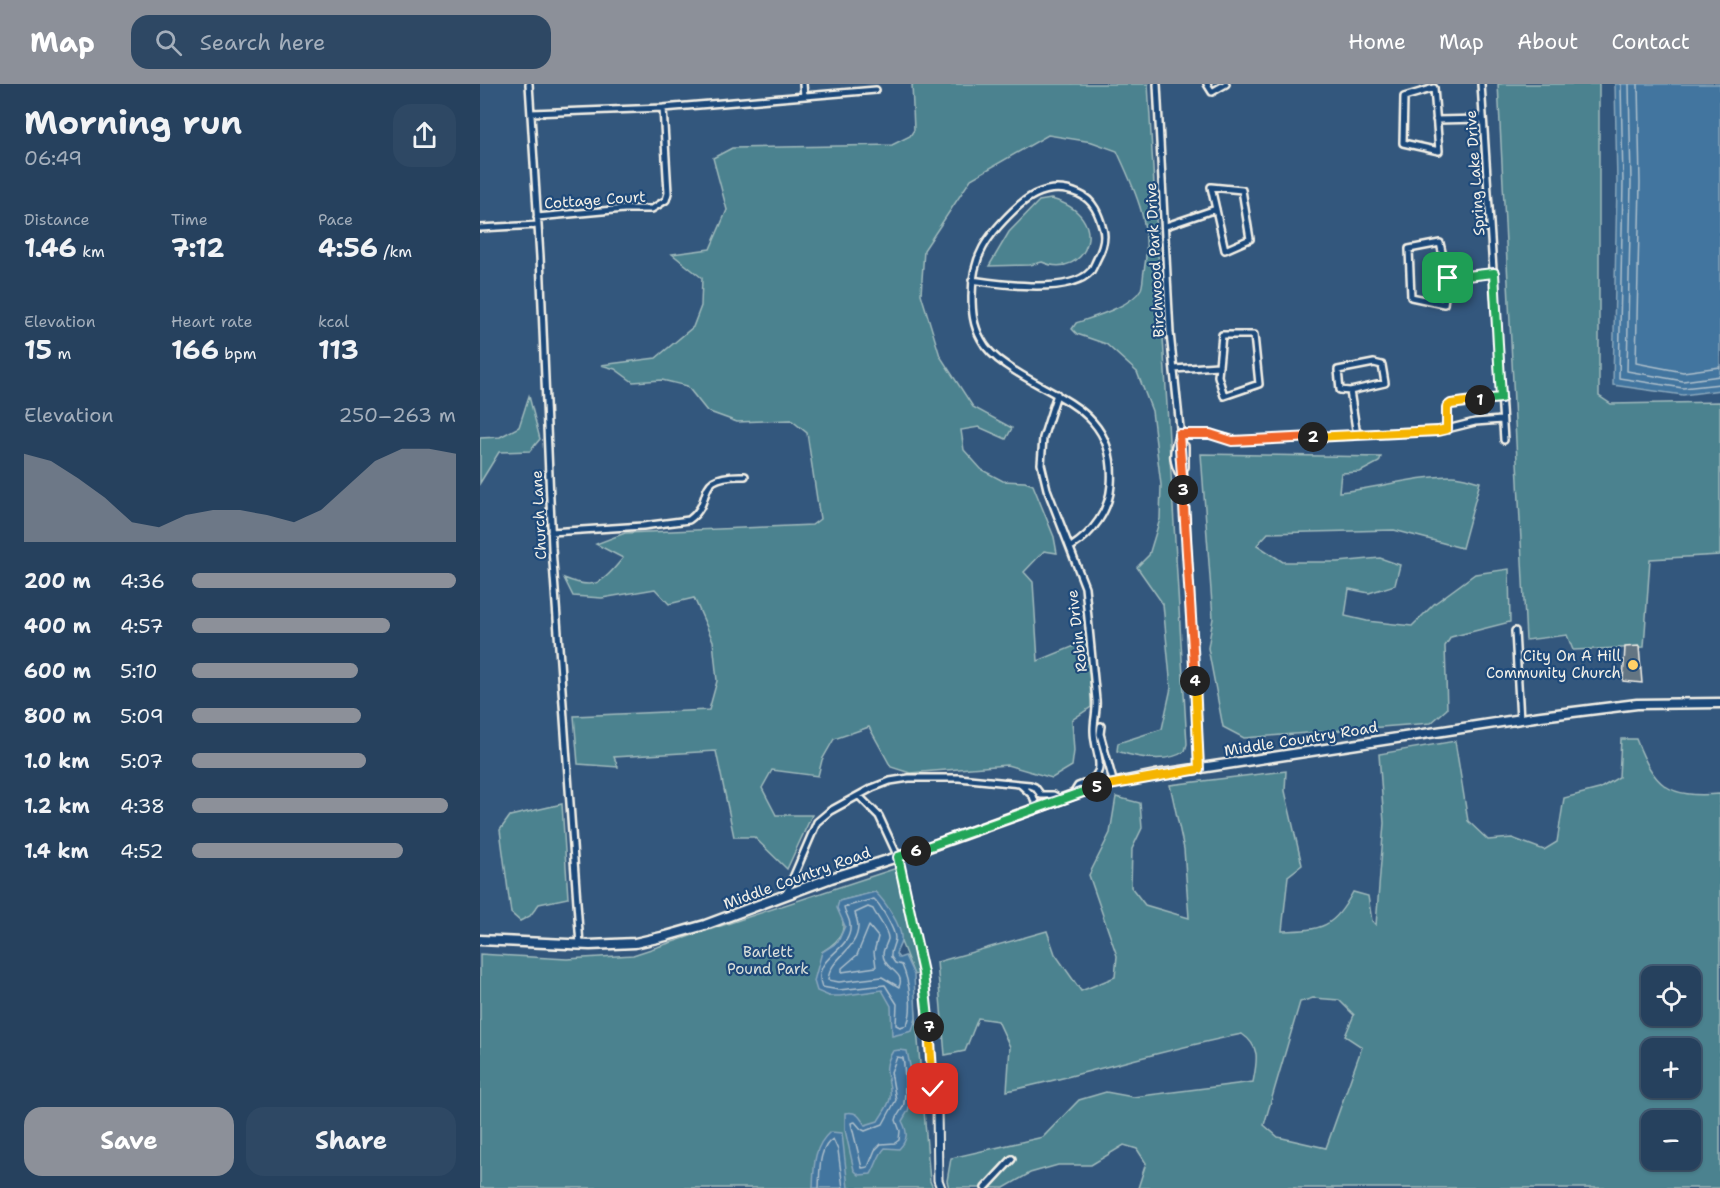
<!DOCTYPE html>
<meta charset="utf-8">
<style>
:root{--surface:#26415e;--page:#2e4864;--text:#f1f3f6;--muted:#a4afbc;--line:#425a73;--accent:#8c9099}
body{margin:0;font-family:"Shantell Sans",sans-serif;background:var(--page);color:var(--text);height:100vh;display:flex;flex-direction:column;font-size:22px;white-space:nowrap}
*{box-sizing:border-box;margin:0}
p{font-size:20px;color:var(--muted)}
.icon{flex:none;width:33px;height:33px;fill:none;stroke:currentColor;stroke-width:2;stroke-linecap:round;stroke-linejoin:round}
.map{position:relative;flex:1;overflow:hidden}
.details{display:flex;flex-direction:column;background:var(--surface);width:480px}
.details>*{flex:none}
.controls{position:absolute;left:1161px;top:882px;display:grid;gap:12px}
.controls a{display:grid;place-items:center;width:60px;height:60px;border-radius:12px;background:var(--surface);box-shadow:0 2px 4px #0004,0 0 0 2px var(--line);font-size:30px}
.pin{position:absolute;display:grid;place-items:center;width:51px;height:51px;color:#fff;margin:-26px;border-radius:12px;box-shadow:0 3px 9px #0006}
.km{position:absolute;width:30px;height:30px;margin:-15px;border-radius:50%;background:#222;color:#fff;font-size:16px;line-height:30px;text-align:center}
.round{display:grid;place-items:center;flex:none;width:63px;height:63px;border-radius:18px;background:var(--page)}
.head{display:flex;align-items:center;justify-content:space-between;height:102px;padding:0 24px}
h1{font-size:33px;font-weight:700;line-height:45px}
.figures{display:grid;grid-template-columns:repeat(3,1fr);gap:9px;height:102px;padding:6px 24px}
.figures div{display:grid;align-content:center}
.figures b{font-size:26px;font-weight:700}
.figures small{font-size:16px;font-weight:400}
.figures p{font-size:16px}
.chart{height:168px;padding:12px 24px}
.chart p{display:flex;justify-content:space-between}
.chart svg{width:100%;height:108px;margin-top:6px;fill:var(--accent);opacity:.7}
.button{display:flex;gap:12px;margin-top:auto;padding:12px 24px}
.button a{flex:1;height:69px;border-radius:18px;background:var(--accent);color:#fff;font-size:24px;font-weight:700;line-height:69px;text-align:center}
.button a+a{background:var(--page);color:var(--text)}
ul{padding:0 24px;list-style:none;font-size:20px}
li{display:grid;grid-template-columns:96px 72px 1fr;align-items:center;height:45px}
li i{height:15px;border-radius:8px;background:var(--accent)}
header{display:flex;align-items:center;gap:36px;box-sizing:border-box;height:84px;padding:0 30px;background:var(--accent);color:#fff}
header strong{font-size:28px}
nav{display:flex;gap:33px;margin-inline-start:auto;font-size:21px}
.search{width:420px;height:54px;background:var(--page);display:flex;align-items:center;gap:15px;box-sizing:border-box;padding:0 21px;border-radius:18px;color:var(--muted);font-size:22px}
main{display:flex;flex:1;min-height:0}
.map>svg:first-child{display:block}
</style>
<header>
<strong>Map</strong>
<div class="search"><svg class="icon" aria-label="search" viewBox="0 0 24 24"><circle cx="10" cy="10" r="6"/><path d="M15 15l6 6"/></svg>Search here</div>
<nav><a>Home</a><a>Map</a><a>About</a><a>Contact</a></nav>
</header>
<main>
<section class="details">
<div class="head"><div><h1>Morning run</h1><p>06:49</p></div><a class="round"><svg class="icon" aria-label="share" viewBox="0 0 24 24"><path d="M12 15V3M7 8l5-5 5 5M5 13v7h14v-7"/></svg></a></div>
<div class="figures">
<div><p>Distance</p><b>1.46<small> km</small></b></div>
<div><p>Time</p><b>7:12</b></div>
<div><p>Pace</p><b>4:56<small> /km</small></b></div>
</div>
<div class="figures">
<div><p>Elevation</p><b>15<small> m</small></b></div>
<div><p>Heart rate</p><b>166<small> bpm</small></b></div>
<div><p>kcal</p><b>113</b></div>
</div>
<div class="chart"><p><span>Elevation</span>250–263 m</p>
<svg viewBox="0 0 160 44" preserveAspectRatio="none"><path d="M0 44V8L10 11L20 18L30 26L40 36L50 38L60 33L70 31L80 31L90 33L100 36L110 31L120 21L130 11L140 6L150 6L160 8V44z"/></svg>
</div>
<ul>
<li><b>200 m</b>4:36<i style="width:100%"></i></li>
<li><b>400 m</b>4:57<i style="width:75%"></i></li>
<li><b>600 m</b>5:10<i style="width:63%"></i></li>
<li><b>800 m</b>5:09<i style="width:64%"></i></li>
<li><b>1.0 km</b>5:07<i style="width:66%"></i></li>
<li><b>1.2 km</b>4:38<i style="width:97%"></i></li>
<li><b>1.4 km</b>4:52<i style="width:80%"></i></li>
</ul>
<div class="button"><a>Save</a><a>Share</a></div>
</section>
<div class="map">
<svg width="1240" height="1104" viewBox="0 0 1240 1104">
<rect width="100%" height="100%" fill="#33577d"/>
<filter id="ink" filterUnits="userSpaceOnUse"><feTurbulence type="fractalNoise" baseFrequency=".0167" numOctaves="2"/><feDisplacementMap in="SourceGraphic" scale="12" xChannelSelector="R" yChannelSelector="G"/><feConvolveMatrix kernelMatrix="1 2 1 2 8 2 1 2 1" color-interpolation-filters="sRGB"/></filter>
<g filter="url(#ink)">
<!-- green -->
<path fill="#4c828f" stroke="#a0babc" stroke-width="1.5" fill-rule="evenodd" d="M432,0h236l39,660 -2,7c-19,13 -47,7 -68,0l1,-8 44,-14 9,-41 -8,-84 -26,-37 12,-12 11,-36 1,-34 -9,-74 -15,-39 -31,-28 -29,-10 -5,-5 4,-6c17,-6 55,-16 65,-34 2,-4 2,-13 3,-18 9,-44 -9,-81 -27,-120l-25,-9 -44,-7 -77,44 -47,71 -3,44 19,62 33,51 39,21 -6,11 -27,-12 -18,3 3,20 18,20 21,11 22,1 8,3 21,52 3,16 -13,-2 -20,21 9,10 5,79 51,-21 2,67 -19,13 2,31 -2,15 -20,12 -45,-13 -97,8 -19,-6 -22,-40 -35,12 -12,21 -4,16 -46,-6 -10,18 14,27h36l-25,54 -33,-32h-20l-18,-86 -102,6 4,10 -40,-3 -4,-48 135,-6 8,-29 -4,-40 -19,-43 -25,6 -14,-15 -53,9 -29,-2 -9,-18c32,13 38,5 59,-20l-27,-14 29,-11 187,-8 8,-6 -13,-86 -16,-13 -54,2 -30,-11 -20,-25 -25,-6 -29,2 -18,-13 -14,-4 55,-7 37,-31 8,-21 1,-28 -30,-24 38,-5 17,-39 -14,-52 19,-10 160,-3 18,-9 4,-6z
M1018,0h101v312l12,8 109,-2v153l-70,4 -6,88 -71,3 -6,-15 -41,5z
M571,115c63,16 36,83 -9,63l-12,3 -41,1 20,-34 30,-31z
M49,312l11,43 -10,12 -31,1 -19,31v-45l20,-1 19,-10z
M721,370l180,3 -2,5 -19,10 -19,1 -2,19c38,-3 74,-16 113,-16 9,0 19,4 28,6l-18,66 -68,-18 -126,3 -11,12 26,17h55l42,-4 20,7 -5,20 -26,8 -20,-4 -4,27 22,5 45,5 22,-22 41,-30 34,-5 1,53 -59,15 -6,9 2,63 -16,14 -187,15 -21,-11 -15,-79 5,-30z
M1141,655h15c19,48 31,59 84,55v394h-582l8,-25 -9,-14 -13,-4 -33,20h-33l-28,8 -26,15h-55l-2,-7 4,-23 92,-21 36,-37 27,-8 27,5 120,-15c4,-21 8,-35 -11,-48 -80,16 -156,40 -235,57l3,-44 -12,-26 -20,-3 -13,33 -20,4 -8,-93 110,-31 8,23 26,37 34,-14 2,-21 -28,-81 21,-42 6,-36 24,6 2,25 -10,21 -1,38 14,18 44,13 -5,-69 -14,-64 116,-14 -1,20 17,74 -14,11 -6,55c41,-1 51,-3 71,-39l15,4 4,25 4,4 8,-102 -5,-69 76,-13 13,80 20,19 24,-2 32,12 13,-8 7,-44 35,-9 20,-12zM1172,892h38v40h-38zM833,914l26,2 15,15 -9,21 17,11 -36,101 -48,-11 -14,-12 36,-123zM1172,964h38v40h-38zM1172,1036h38v40h-38z
M82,720l6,94 -29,6 -9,12 -10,5 -9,-8 -11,-83 10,-14z
M420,783l23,106 -9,2 -25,-64 -14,-19 -36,9c6,27 9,35 -17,51l7,44 53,-6 31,-8 17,199 3,7h-453v-234l87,5 66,-4z"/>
<!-- water -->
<path fill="#42759f" stroke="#89a7bc" stroke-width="1.5" d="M1135,0h105v306l-37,5 -70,-10 4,-202z
M395,808c9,8 28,35 26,48 0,5 -4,9 -5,14l3,4 6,-2 9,19 2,43 -4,13 -20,5 -1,-30 -9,-16 -42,6h-11l-12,-5 -3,-10 8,-29 16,-10 7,-16 -8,-18 2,-7z
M419,966l8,1 5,25 -3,10 3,9 -4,16 -6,10c6,11 6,19 -3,28l-14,-1c-7,7 -9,18 -14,26l-12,1 -5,-5 -9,-40v-17c12,-2 14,3 20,12l13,-4c4,-7 10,-14 12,-22 3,-20 -11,-26 3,-48z
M350,1048l12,1 6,55h-35c1,-21 0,-41 17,-56z"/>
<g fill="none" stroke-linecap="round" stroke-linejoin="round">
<!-- shore -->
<path stroke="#adbfcb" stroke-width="1.5" d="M1141,0l2,99 -4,195 64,10 37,-4
M1149,0l2,99 -4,188 56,10 37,-5
M1158,0l2,99 -4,180 47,9 37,-5
M394,815c6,5 21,31 21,39 0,7 -5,11 -4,19l4,6 7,2c7,16 12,43 5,60l-7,2 -4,-2 1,-21 -12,-19 -46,5 -17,-3c-12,-31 31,-35 28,-62 0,-6 -5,-12 -6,-18z
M388,823l5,2c3,7 16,22 15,30 -2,8 -8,13 -3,22 5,10 20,13 14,26l-17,-10 -43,5 -11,-2c2,-23 29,-29 30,-53 0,-5 -2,-10 -3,-14z
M389,842l9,11 -4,15 2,15 -34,5v-4l15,-13z
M417,973l6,1c2,9 3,42 0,49 -3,6 -6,7 -7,13l4,11 -1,9 -4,3 -14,1 -6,6 -7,17 -6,1 -11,-45 4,-1 6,7 4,2 18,-7 13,-24 -5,-28z
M339,1104c1,-16 -1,-40 14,-49l5,11 5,38"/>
</g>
<!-- building -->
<path fill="#637483" stroke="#f4f1e8" stroke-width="1.5" d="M1159,562l3,37 -19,-2 2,-34z"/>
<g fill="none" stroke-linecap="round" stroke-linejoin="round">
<defs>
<path id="street" d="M49,0l11,173 12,291 28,397
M323,0l1,12
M677,0l13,249 12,114 17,322
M727,0l5,8 14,-8
M1001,0l23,356
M954,4l5,63 -36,-8 1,-46z
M51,29l132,-5 213,-18
M956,36l47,-1
M731,103l31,3 8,49 -25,11z
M57,133l87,-8h28l14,-9 2,-7 -5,-85
M686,142l50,-17
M0,144l58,-3
M960,159l8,35 -4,26 -33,-7 -2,-48z
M968,194l46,-5
M492,196c28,4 98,15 119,-9 2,-3 4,-8 6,-12 5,-9 9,-19 6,-30 -4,-14 -9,-29 -24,-35 -25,-11 -46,-3 -65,16 -27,26 -42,46 -42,86 0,15 1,29 9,43 5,10 16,20 25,26 49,35 111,43 105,120 -2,26 -18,48 -40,62
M742,251h32l5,49 -35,12 -6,-20z
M894,279l8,2 3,18 -35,8 -10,-1 -2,-20z
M694,285l44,-3
M870,307l7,44
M577,310l-14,44 -2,26 6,25 38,98 11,113c1,10 -2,19 -2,29 -1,26 20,45 -16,57l-5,8
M967,345v-22l4,-3 50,-6
M699,350h31l28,7 201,-10 36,-9 27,-2
M698,352c-6,16 -6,26 3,41
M705,362v21
M71,448l92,-6 46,-6c28,-20 1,-46 56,-44
M1035,547l5,89
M621,642l-1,8 14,50
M541,701l12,11 4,12
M379,712l20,20 19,41
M306,810l31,-72 13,-11 42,-23 18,-7 19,-3h50l71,7 5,2 6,8h12l7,4
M505,1104l27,-29"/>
<path id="secondary" d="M418,773l25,116 11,116 3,20 1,71 3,8"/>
<path id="primary" d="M0,856l110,5 45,-2 31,-7 39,-11 126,-47 98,-31 163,-59 63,-13 386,-59 96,-12 83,-1"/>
</defs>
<!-- street casing -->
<use href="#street" stroke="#f4f1e8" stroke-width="10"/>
<!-- secondary casing -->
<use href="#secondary" stroke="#f4f1e8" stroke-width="11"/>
<!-- primary casing -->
<use href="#primary" stroke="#f4f1e8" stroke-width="13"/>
<!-- street -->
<use href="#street" stroke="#1f4a7a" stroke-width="5"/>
<!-- secondary -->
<use href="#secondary" stroke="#1f4a7a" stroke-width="7"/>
<!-- primary -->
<use href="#primary" stroke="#1f4a7a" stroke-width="8"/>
</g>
</g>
<g fill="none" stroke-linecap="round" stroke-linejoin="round" filter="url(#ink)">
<defs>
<path id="split-1" d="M968,194l46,-5 7,125 -21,2"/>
<path id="split-2" d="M833,353l125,-6 9,-2v-22l4,-3 29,-4"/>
<path id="split-3" d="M703,406l-4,-56h31l22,7 81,-4"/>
<path id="split-4" d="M703,406l12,191"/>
<path id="split-5" d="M617,703l102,-18 -4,-88"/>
<path id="split-6" d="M436,767l181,-64"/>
<path id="split-7" d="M436,767l-18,6 25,116 6,54"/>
<path id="split-8" d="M449,943l4,62"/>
</defs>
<!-- split-1 casing -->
<use href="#split-1" stroke="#fff" stroke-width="12"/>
<!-- split-2 casing -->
<use href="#split-2" stroke="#fff" stroke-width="12"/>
<!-- split-3 casing -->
<use href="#split-3" stroke="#fff" stroke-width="12"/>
<!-- split-4 casing -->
<use href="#split-4" stroke="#fff" stroke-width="12"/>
<!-- split-5 casing -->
<use href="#split-5" stroke="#fff" stroke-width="12"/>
<!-- split-6 casing -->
<use href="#split-6" stroke="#fff" stroke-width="12"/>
<!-- split-7 casing -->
<use href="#split-7" stroke="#fff" stroke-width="12"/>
<!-- split-8 casing -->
<use href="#split-8" stroke="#fff" stroke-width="12"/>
<!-- split-1 -->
<use href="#split-1" stroke="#22a559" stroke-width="8"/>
<!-- split-2 -->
<use href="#split-2" stroke="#f5b400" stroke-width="8"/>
<!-- split-3 -->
<use href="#split-3" stroke="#f0652b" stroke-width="8"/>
<!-- split-4 -->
<use href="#split-4" stroke="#f0652b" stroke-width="8"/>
<!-- split-5 -->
<use href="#split-5" stroke="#f5b400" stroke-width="8"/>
<!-- split-6 -->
<use href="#split-6" stroke="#22a559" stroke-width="8"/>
<!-- split-7 -->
<use href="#split-7" stroke="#22a559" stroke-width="8"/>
<!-- split-8 -->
<use href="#split-8" stroke="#f5b400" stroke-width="8"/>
</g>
<!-- markers -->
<circle fill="#ffd166" stroke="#1f4a7a" stroke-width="2" cx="1153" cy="581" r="6"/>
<g text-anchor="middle" stroke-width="4.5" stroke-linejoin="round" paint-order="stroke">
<!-- street labels -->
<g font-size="15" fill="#f4f1e8" stroke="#1f4a7a">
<text transform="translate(995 89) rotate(-94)" y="5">Spring Lake Drive</text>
<text transform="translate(115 116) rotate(-4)" y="5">Cottage Court</text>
<text transform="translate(675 176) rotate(-93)" y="5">Birchwood Park Drive</text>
<text transform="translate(59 431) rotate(-93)" y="5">Church Lane</text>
<text transform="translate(597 547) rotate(-97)" y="5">Robin Drive</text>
<text transform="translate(821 655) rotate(-9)" y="5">Middle Country Road</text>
<text transform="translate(317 794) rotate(-20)" y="5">Middle Country Road</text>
</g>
<!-- poi labels -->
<g font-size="15" fill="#f4f1e8" stroke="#1f4a7a" text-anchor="end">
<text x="1141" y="577">City On A Hill<tspan x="1141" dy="17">Community Church</tspan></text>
</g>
<!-- park labels -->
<g font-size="15" fill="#dbe0db" stroke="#1f4a7a">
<text x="288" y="873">Barlett<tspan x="288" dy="17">Pound Park</tspan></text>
</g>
</g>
</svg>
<div class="controls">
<a><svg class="icon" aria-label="locate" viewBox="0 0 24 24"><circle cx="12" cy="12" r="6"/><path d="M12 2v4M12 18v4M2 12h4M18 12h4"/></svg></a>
<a>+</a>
<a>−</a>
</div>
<div class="pin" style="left:968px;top:194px;background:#1e9e55"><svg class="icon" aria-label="arrive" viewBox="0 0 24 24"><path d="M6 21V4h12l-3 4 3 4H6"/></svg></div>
<div class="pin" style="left:453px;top:1005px;background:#d93025"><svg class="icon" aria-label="check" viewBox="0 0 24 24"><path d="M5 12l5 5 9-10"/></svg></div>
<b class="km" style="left:1000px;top:316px">1</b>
<b class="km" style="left:833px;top:353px">2</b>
<b class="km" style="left:703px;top:406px">3</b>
<b class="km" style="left:715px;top:597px">4</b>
<b class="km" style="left:617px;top:703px">5</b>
<b class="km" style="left:436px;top:767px">6</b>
<b class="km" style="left:449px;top:943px">7</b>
</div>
</main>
